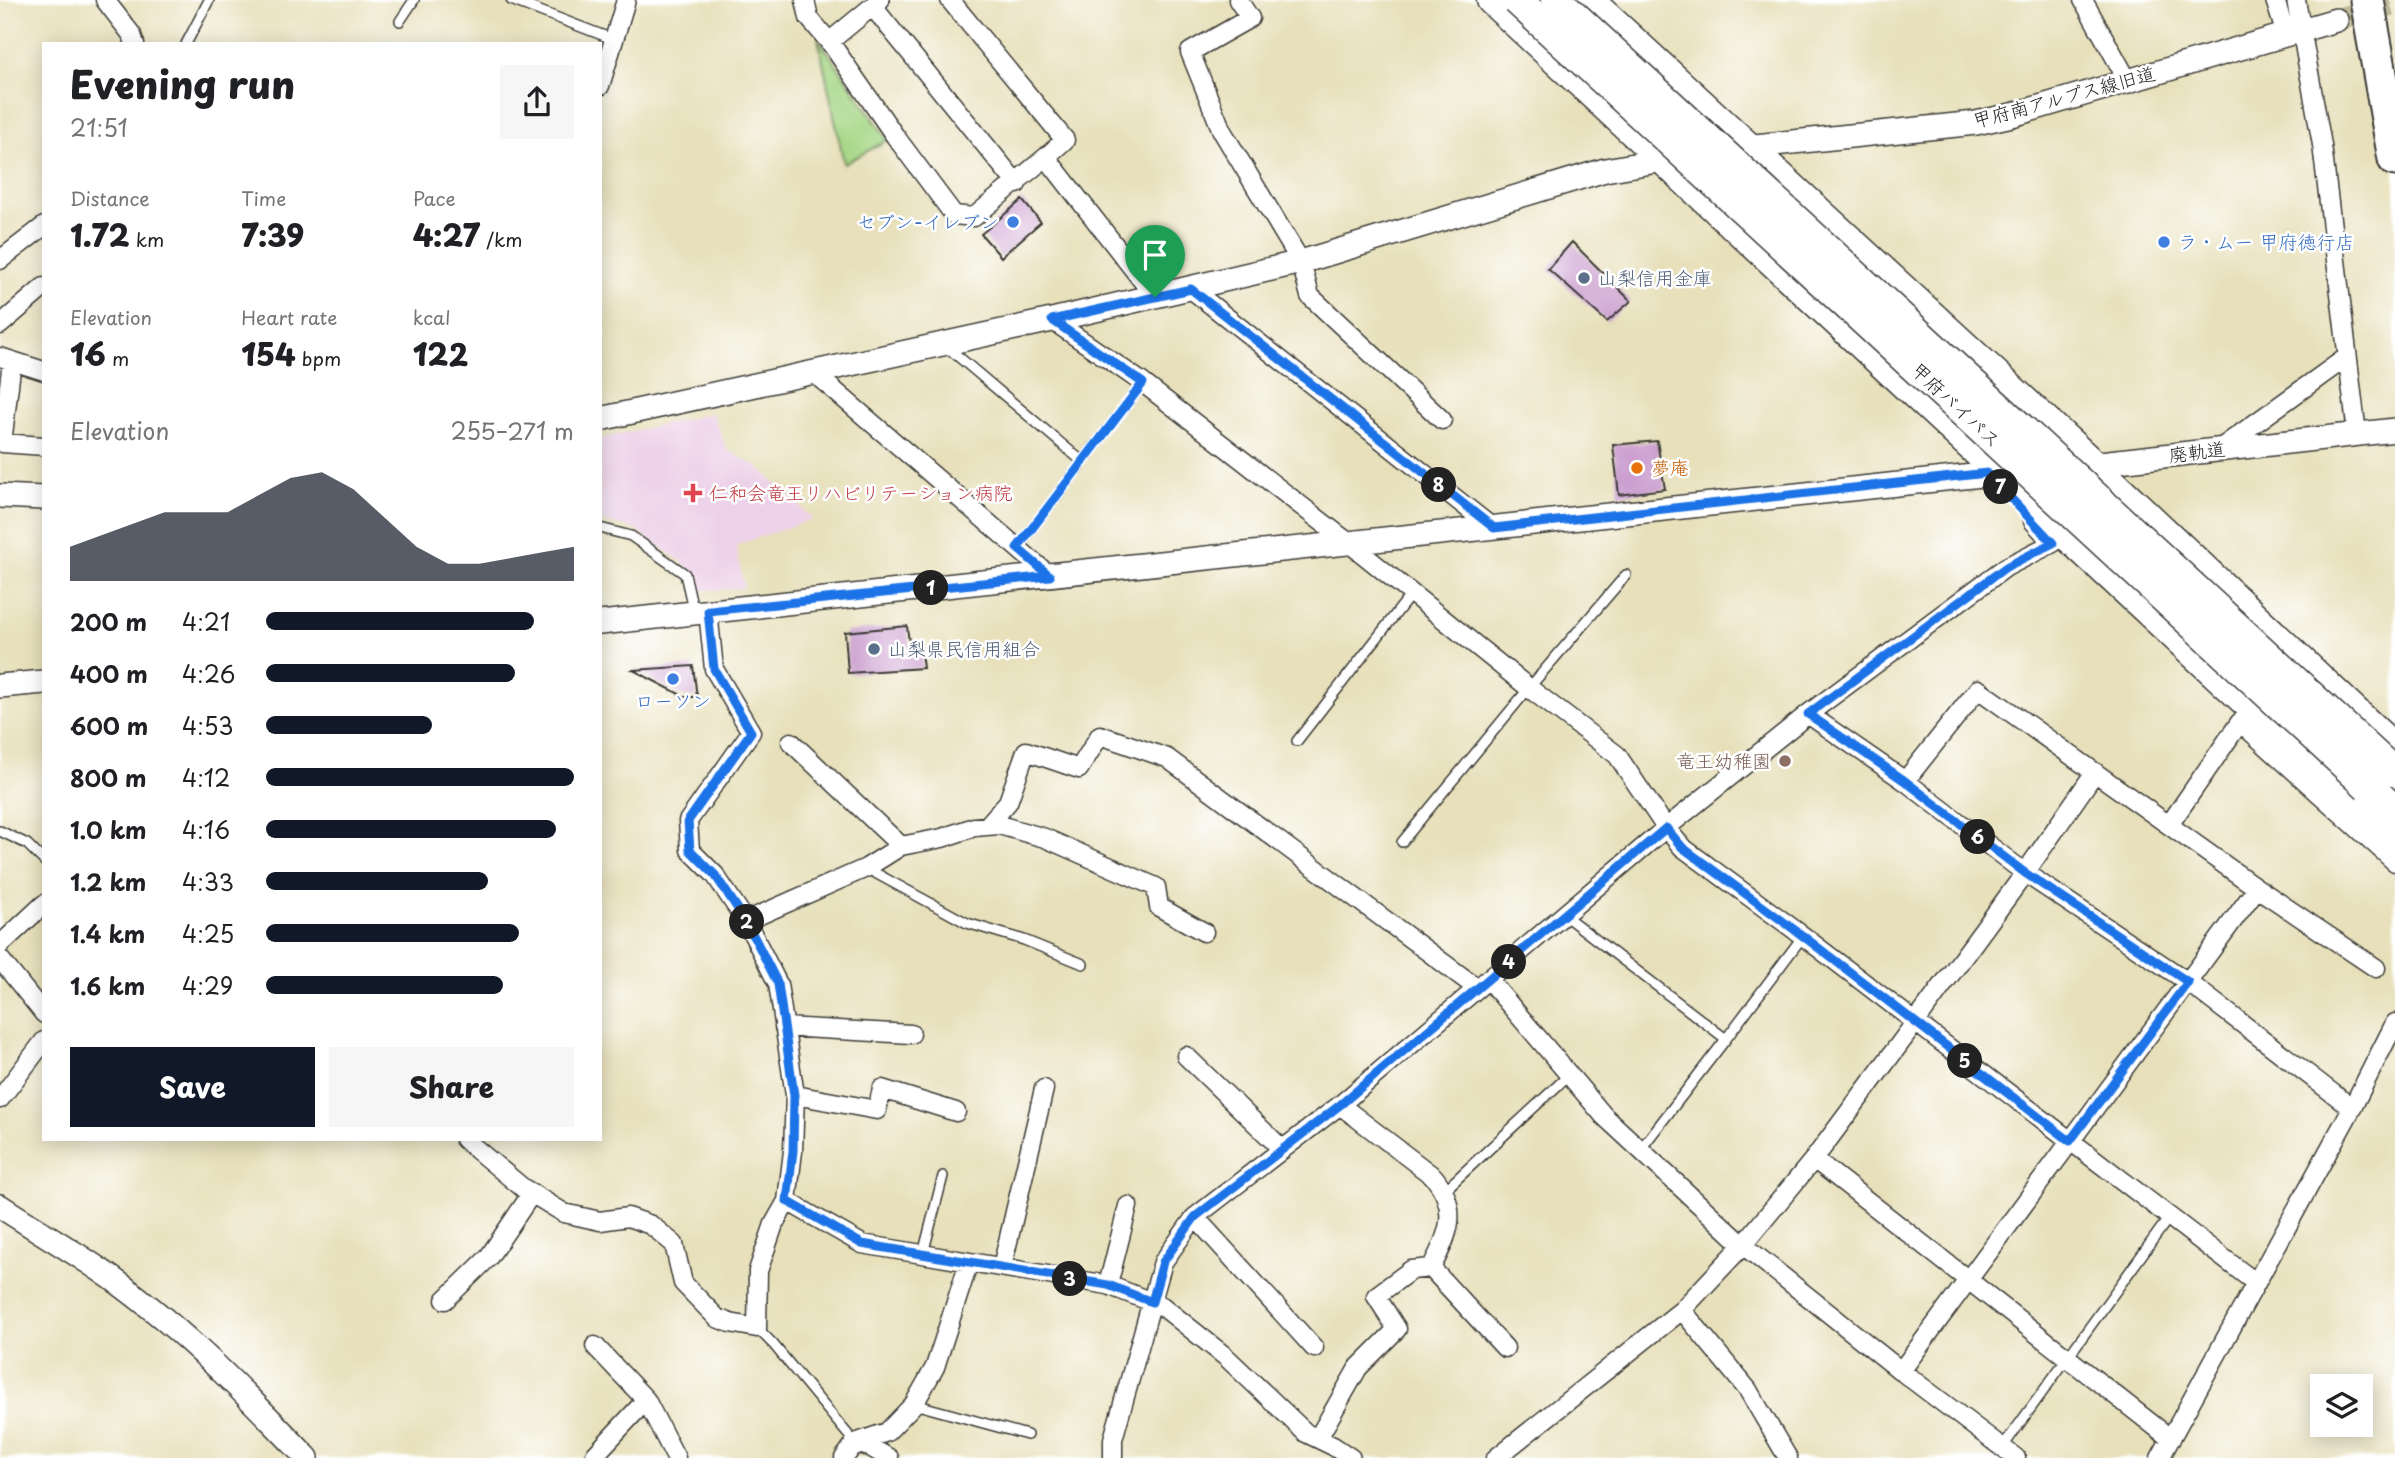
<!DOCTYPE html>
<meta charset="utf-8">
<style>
:root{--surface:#fff;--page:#f6f6f6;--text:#202124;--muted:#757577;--accent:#111827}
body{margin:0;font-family:"Playpen Sans","Klee One",sans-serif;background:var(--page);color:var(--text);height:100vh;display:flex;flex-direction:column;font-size:26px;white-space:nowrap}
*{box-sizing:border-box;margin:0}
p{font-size:23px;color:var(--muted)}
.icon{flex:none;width:38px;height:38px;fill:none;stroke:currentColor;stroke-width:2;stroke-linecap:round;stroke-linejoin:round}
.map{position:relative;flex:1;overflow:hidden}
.sheet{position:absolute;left:42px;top:42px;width:560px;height:1099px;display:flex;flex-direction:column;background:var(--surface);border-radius:0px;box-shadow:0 4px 18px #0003}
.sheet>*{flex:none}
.fabs{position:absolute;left:2310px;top:1374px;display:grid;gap:14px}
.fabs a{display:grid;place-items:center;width:63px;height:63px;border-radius:0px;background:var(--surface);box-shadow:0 4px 18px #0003;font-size:35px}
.pin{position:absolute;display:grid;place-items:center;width:60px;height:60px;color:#fff;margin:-72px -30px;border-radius:50% 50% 50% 0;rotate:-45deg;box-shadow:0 0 7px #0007}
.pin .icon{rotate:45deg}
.km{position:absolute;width:35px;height:35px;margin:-18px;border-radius:50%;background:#222;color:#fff;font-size:19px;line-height:35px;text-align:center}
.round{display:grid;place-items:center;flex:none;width:74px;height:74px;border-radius:0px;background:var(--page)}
.head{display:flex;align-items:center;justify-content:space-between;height:119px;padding:0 28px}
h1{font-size:38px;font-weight:800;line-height:52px}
.stats{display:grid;grid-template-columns:repeat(3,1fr);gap:10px;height:119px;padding:7px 28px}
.stats div{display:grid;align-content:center}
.stats b{font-size:30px;font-weight:800}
.stats small{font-size:19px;font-weight:400}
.stats p{font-size:19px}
.chart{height:196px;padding:14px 28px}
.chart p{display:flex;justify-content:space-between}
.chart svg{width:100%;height:126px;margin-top:7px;fill:var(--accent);opacity:.7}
.action{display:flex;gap:14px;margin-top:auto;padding:14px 28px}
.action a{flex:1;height:80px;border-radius:0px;background:var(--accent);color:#fff;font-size:28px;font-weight:800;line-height:80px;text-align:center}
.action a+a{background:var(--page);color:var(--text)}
ul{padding:0 28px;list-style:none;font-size:23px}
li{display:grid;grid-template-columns:112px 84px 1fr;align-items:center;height:52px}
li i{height:18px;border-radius:9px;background:var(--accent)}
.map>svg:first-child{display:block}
</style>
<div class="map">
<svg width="2395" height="1458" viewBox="0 0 2395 1458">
<rect width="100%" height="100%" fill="#fff"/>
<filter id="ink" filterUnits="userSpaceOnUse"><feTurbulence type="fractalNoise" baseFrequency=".0143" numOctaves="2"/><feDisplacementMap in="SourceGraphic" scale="14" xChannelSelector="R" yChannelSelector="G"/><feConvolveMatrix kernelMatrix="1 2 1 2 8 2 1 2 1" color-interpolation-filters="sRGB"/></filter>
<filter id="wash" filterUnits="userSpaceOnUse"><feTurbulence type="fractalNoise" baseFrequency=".00686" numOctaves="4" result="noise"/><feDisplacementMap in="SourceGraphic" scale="28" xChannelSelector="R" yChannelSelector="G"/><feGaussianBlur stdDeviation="1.57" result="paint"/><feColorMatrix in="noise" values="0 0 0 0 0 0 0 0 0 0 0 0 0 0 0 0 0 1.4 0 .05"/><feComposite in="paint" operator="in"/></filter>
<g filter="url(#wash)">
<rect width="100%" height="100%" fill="#e7e0ba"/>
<!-- built -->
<path fill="#edd1e9" d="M712,413l15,37 31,17 55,52 -77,26 8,43 -47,3 -1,-14 -15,-16 -45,-31 -36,-10v-81z"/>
<!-- green -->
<path fill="#a4d684" stroke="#607950" stroke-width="2" d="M818,38l70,102 -44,24z"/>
<g id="blocks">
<!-- building -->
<path fill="#ca9dcf" d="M1022,200l19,22 -40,35 -20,-23z
M1572,242l59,59 -24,21 -59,-53z
M1657,441l8,48 -46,6 -6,-50z
M907,626l2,17 11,2 3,23 -75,5 -3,-41z
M693,666l4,31h-12l-52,-27z"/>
</g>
</g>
<g filter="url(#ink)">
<use href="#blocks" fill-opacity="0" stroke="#3a3934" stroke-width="2"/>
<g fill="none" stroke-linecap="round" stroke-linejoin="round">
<!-- tertiary-tunnel -->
<path stroke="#beb99a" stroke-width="23" stroke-dasharray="23 11" stroke-linecap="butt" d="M2336,20l59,-17"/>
<defs>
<path id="service" d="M511,0l104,40
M400,21l14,-21
M186,44l23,-44
M947,347l136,115
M600,528l31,8 54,38 9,39
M1017,548l126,-165
M1297,741l115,-148
M0,831l27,13 17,17
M1402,842l127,-154 97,-113
M866,868l101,55 57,17 59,24
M1564,915l162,124 -86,111
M1726,1039l77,-103
M1445,1190l124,-115
M923,1254l20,-78
M757,1328l16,16 82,99
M914,1404l113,31
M2002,1448l168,-232"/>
<path id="minor" d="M105,0l27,35 3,9
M805,0l4,18 23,27 63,91 59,79 20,2 72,-60 109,140
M950,0l115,140 -19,17
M1238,0l12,18 -60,34 32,79 79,131 9,34 132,124
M2083,0l45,81
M2275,0l11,35
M2296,0l26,145 35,289
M873,7l144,177
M829,42l51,-42
M600,86l26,-86
M0,260l44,-34
M1191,289l303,240
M1052,320l91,63 206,160 180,145 88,67 49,73 16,19 121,89 453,347
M0,325l44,-38
M0,357l44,14
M12,361l-10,82 42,3
M814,373l236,203
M2218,450l129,-93
M1808,714l97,67 120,92 163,109 164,126
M791,742l110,104
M1905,781l73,-92 279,199 119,80
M2169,825l71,-103 155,140
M987,826l21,-24 18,-51 53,18 21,-34 67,23 310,230
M746,921l120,-53 35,-22 41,-8 32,-11 25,-2 46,13 111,49 3,20 45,25
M0,945l44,-41
M0,959l44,55
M1488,979l116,137 139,129 158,126 115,87
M784,1027l127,7
M1186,1056l96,93
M795,1095l82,15 5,-21 74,23
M0,1099l44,-58
M464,1139l59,49 41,25 36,8 28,-4 23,8 23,19 9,39 34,35 13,5 27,5 1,-57 16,-47 13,-23 6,-50 2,-56 -17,-111 -32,-63 -31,-46 -25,-25 -2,-29 63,-89 -37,-63 -6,-58
M1814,1159l357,280
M787,1201l75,43 246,41 54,21 64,51 80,76 27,13 18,12
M1195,1217l119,131
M1002,1267l42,-178
M1431,1268l74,80
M1108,1285l20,-79
M445,1300l43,-42 44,-65
M1682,1310l66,80 40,68
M595,1346l51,54
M1901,1371l356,-483
M1318,1438l40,-70 39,-39 -21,-33 35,-26 20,-2c18,-33 29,-59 3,-91l-94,-72
M855,1443l15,4 19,11
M595,1455l51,-55 30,58
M844,1458l11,-15 32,-11 27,-28 21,-37 34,-105
M1113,1458v-19l50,-177 32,-45 145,-112 326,-277 142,-114 198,-147 47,-24 -20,-22
M1496,1458l186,-148 61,-65 71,-86 101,-136 110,-150 70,-101
M2160,1458l192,-350 43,-85"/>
<path id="tertiary" d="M1735,148l241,-25 36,-8 324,-95
M600,419l452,-99 249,-58 304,-92 69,-12
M2082,465l313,-35
M0,496l44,2
M600,623l1410,-151
M0,686l44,-4
M0,1206c38,25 77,47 113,73 72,52 134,116 194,179"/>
<path id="trunk" d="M1492,0l903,840
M1588,0l504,464 303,286
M2368,786l27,25"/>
<path id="motorway" d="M2367,0l28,159"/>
</defs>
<!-- service casing -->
<use href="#service" stroke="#3a3934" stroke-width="12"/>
<!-- minor casing -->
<use href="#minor" stroke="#3a3934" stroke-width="21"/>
<!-- tertiary casing -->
<use href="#tertiary" stroke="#3a3934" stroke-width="26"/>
<!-- trunk casing -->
<use href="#trunk" stroke="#3a3934" stroke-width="33"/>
<!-- motorway casing -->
<use href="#motorway" stroke="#3a3934" stroke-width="37"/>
<!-- service -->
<use href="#service" stroke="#fff" stroke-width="9"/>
<!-- minor -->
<use href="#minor" stroke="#fff" stroke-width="18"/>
<!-- tertiary -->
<use href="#tertiary" stroke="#fff" stroke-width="23"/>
<!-- trunk -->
<use href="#trunk" stroke="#fff" stroke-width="30"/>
<!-- motorway -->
<use href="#motorway" stroke="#fff" stroke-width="33"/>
<defs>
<path id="trunk-bridge" d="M1517,0l851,786
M1557,0l835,771"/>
</defs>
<!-- trunk-bridge casing -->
<use href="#trunk-bridge" stroke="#3a3934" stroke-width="33" stroke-linecap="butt"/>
<!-- trunk-bridge -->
<use href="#trunk-bridge" stroke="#fff" stroke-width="30"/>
</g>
</g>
<g fill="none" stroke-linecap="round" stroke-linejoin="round" filter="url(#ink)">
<defs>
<path id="route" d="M1191,289l303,239 493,-55 66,70 -47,24 -198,147 97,67 120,92 163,109 -118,159 -267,-205 -121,-89 -16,-19 -326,277 -145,112 -32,45 -11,40 -44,-17 -246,-41 -75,-43 6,-50 1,-56 -16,-111 -32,-63 -31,-46 -25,-25 -2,-29 63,-89 -37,-63 -6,-58 342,-35 -33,-28 126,-165 -91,-63z"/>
</defs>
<!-- route casing -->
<use href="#route" stroke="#fff" stroke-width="14"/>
<!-- route -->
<use href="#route" stroke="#1a73e8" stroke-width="9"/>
</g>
<!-- markers -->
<g fill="#3f7fe0" stroke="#fff" stroke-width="2.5">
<circle cx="1013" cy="222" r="7"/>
<circle cx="2164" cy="242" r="7"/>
<circle cx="673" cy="679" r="7"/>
</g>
<g fill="#5c6f8a" stroke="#fff" stroke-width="2.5">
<circle cx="1584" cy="278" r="7"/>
<circle cx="874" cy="649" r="7"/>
</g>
<circle fill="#e8710a" stroke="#fff" stroke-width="2.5" cx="1637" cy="468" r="7"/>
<path fill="#e0444e" stroke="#fff" stroke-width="2.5" d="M689.5 482.5h7v7h7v7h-7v7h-7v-7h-7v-7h7z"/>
<circle fill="#8d6e63" stroke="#fff" stroke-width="2.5" cx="1785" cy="761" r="7"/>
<g text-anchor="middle" stroke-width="5" stroke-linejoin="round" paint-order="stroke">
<!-- street labels -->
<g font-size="19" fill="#1c1c1c" stroke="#fff">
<text transform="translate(2064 97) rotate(-15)" y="7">甲府南アルプス線旧道</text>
<text transform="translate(1956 405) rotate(43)" y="7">甲府バイパス</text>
<text transform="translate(2197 452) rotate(-7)" y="7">廃軌道</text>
</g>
<!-- shop labels -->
<g font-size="19" fill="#366cbe" stroke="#fff" text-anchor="end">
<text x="999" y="229">セブン-イレブン</text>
<text x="2178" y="249" text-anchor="start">ラ・ムー 甲府徳行店</text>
<text x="673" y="708" text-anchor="middle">ローソン</text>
</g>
<!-- service labels -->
<g font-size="19" fill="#4e5e75" stroke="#fff" text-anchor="start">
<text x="1598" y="285">山梨信用金庫</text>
<text x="888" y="656">山梨県民信用組合</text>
</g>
<!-- food labels -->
<g font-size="19" fill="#c56008" stroke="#fff" text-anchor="start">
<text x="1651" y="475">夢庵</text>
</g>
<!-- health labels -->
<g font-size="19" fill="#be3a42" stroke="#fff" text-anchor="start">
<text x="709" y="500">仁和会竜王リハビリテーション病院</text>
</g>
<!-- education labels -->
<g font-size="19" fill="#785e54" stroke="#fff" text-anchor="end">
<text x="1771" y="768">竜王幼稚園</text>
</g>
</g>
</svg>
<div class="fabs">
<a><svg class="icon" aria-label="layers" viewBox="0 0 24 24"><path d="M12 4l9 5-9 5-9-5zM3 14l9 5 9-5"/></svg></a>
</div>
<div class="pin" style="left:1155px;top:297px;background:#1e9e55"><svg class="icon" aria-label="arrive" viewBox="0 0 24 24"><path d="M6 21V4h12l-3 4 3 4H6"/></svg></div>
<b class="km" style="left:931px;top:588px">1</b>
<b class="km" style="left:747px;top:922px">2</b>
<b class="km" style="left:1070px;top:1279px">3</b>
<b class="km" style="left:1509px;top:962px">4</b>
<b class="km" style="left:1965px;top:1061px">5</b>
<b class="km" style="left:1978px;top:837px">6</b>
<b class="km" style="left:2001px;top:487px">7</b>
<b class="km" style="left:1439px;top:485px">8</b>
<section class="sheet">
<div class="head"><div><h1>Evening run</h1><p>21:51</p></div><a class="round"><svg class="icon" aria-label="share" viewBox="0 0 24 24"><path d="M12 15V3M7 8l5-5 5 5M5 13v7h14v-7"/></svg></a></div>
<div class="stats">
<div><p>Distance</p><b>1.72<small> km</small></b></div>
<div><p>Time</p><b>7:39</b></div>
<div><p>Pace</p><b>4:27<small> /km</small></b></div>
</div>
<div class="stats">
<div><p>Elevation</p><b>16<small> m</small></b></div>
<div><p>Heart rate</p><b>154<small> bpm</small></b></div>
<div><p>kcal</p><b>122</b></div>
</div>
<div class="chart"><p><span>Elevation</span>255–271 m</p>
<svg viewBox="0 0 160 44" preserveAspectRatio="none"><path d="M0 44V32L10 28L20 24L30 20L40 20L50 20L60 14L70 8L80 6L90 12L100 22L110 32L120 38L130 38L140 36L150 34L160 32V44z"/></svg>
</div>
<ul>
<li><b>200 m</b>4:21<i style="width:87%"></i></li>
<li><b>400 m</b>4:26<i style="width:81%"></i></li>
<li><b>600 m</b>4:53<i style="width:54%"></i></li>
<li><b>800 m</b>4:12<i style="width:100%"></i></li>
<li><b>1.0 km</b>4:16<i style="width:94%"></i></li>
<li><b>1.2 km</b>4:33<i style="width:72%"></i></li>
<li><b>1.4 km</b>4:25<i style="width:82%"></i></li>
<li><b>1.6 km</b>4:29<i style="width:77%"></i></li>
</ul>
<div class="action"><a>Save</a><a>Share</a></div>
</section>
</div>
